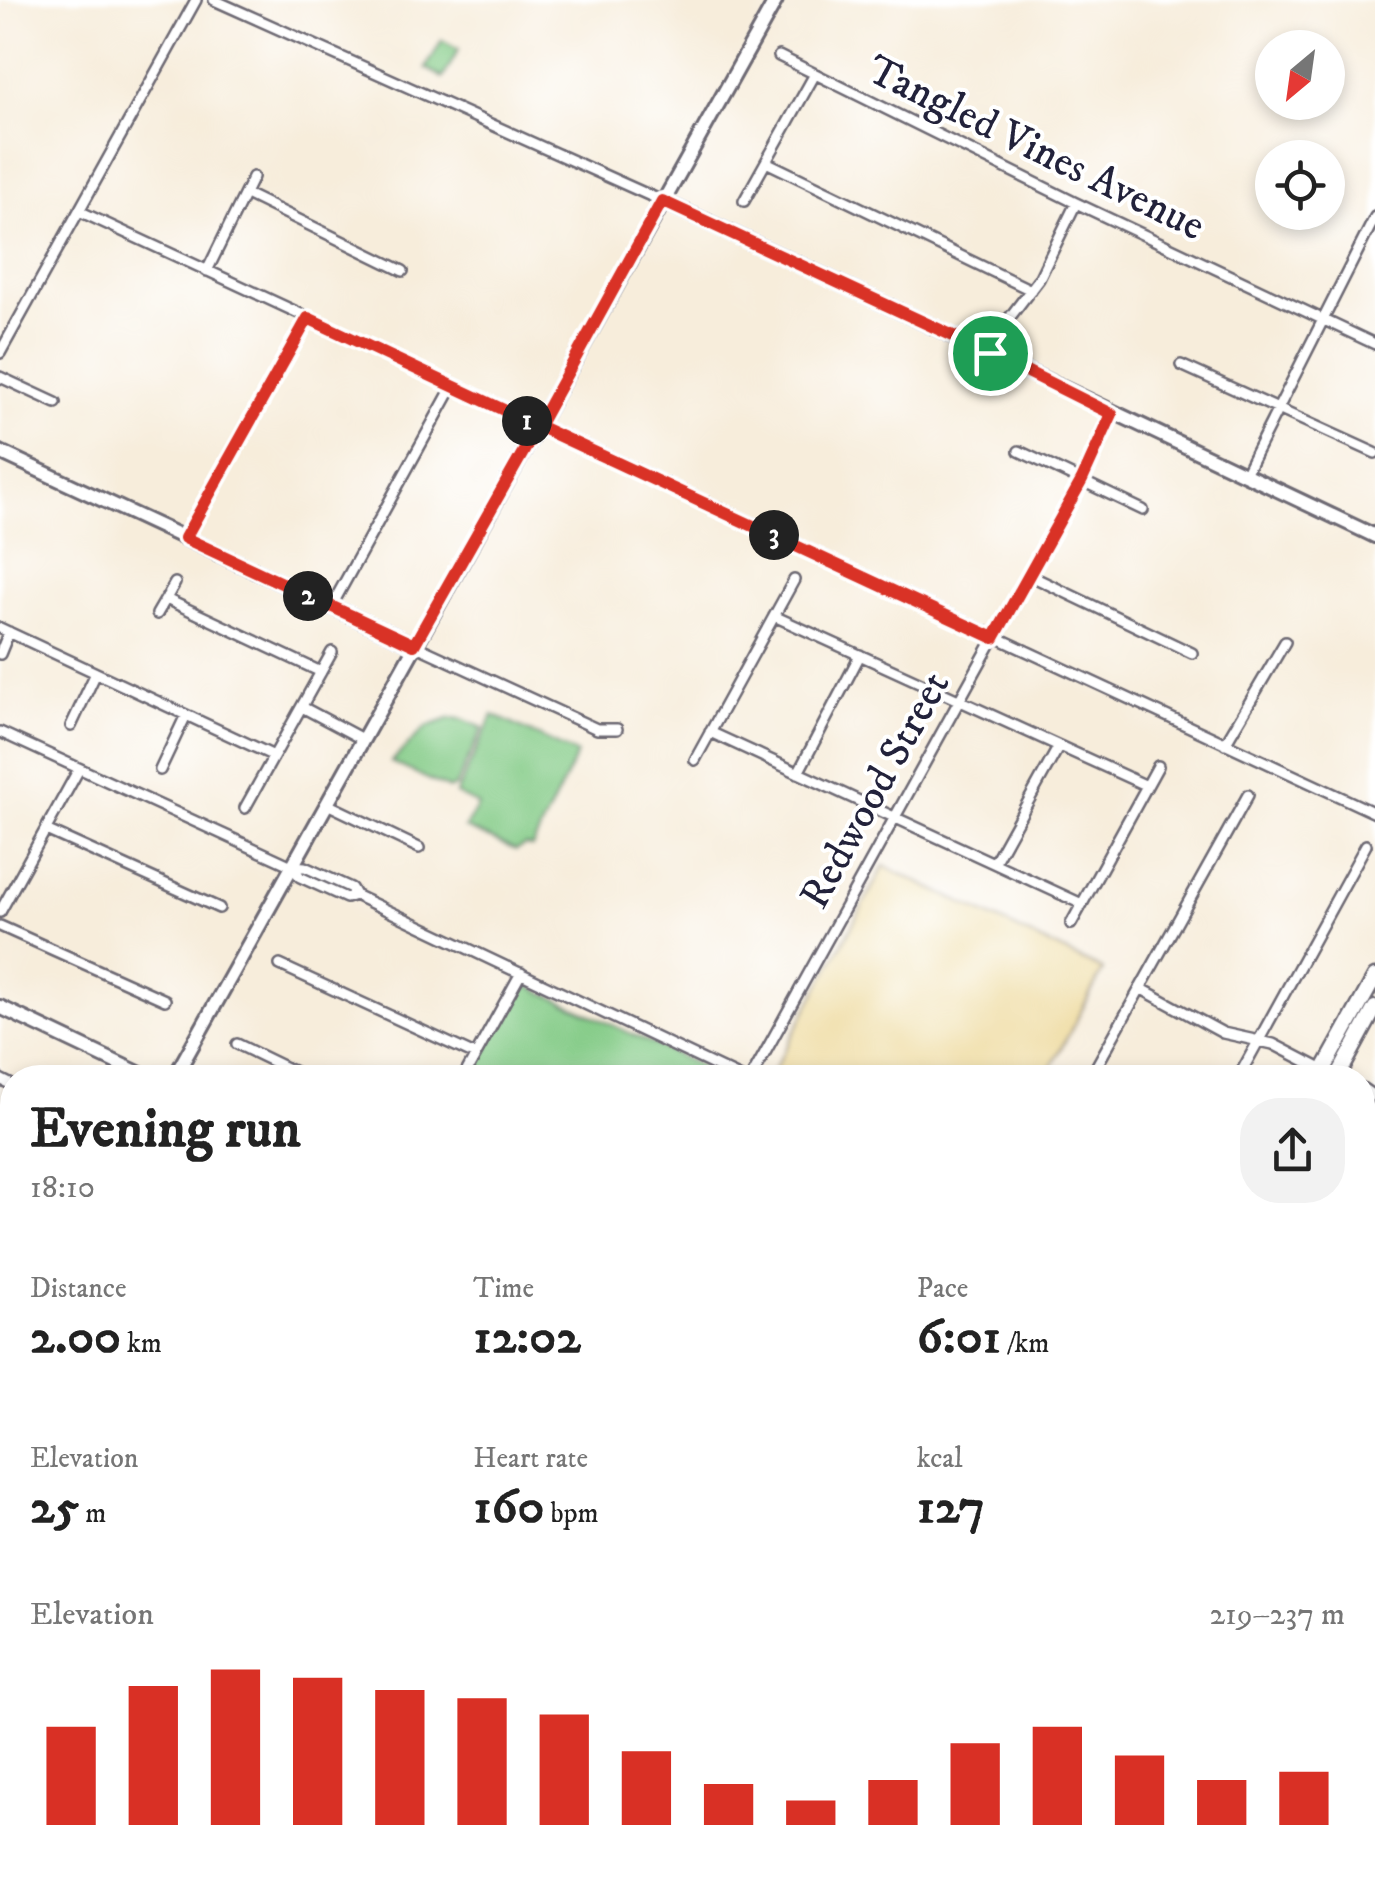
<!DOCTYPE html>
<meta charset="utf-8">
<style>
:root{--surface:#fff;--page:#f2f2f2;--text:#222;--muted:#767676;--accent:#d93025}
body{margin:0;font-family:"IM FELL DW Pica",serif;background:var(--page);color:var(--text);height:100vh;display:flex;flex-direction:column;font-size:38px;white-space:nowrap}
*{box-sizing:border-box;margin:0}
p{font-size:32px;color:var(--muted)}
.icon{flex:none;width:55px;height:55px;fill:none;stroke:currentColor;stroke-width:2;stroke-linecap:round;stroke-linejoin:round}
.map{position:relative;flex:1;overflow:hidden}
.sheet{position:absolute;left:0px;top:1065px;width:1375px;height:812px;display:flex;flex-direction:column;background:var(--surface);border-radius:40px 40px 0 0;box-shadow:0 5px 15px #0003}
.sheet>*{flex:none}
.needle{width:65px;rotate:209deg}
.buttons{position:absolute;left:1255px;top:30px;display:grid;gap:20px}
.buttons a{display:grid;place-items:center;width:90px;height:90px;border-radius:50%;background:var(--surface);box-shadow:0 5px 15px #0003;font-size:50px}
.pin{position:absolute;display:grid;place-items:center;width:85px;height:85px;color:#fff;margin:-42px;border:5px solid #fff;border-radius:50%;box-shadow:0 2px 10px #0007}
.km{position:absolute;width:50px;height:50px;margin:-25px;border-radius:50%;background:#222;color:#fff;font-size:28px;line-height:50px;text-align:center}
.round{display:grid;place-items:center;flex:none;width:105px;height:105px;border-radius:40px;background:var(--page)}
.head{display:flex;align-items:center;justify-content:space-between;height:170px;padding:0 30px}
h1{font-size:55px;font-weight:700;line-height:75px}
.metrics{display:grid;grid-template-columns:repeat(3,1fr);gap:15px;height:170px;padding:10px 30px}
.metrics div{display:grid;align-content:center}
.metrics b{font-size:50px;font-weight:700}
.metrics small{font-size:28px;font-weight:400}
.metrics p{font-size:28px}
.chart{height:280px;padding:20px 30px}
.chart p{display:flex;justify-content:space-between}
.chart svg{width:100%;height:180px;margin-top:10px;stroke:var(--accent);stroke-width:6}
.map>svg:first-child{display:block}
</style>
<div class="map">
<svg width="1375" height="1877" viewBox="0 0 1375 1877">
<rect width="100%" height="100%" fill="#fff"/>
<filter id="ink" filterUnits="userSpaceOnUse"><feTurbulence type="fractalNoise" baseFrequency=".01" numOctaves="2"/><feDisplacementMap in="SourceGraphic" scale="20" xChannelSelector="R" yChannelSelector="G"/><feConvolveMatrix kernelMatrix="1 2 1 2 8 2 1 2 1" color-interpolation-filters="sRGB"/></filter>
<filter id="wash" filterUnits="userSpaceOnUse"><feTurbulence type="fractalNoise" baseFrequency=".0048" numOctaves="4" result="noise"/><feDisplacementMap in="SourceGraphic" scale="40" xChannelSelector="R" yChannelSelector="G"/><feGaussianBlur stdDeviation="2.25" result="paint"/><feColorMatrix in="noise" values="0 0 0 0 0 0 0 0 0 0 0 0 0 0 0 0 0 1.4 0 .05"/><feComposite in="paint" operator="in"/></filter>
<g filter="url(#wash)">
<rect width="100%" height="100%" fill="#f7eddb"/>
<!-- green -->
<path fill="#83cb86" stroke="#527660" stroke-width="2.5" d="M442,40l17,9 -16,29 -17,-10z
M493,715l84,39 -45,93 -7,-2 -9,5 -51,-22 13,-23 -22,-11z
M451,718l11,1 21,9 -28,59 -6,2 -58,-27 35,-35z
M527,985l197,92h-254l47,-84z"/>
<!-- sand -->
<path fill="#eeda9e" stroke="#887e6c" stroke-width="2.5" d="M884,866l219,104 -57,107h-276z
M909,1865h258l-7,12h-258z"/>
</g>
<g filter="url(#ink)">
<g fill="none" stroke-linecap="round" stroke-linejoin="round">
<defs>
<path id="street" d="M214,0l448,201
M779,56l297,147 299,141
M766,162l265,128
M246,194l157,77
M744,201l71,-127
M79,211l1296,602
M207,271l46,-94
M0,353l196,-353
M990,353l17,-32 32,-42 37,-76
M1181,365l194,88
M0,377l56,26
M1019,451l124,59
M1245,474l130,-257
M185,538l123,-220
M1029,575l163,78
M166,599l155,73
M331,607l122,-221
M157,614l18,-31
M774,616l373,170
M0,628l274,128
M414,645l183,84h20
M0,654l9,-22
M302,707l60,32
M71,726l25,-53
M0,732l292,134 13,1 46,21 4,7 386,183
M710,732l372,172
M1225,744l60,-102
M695,760l99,-180
M160,770l26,-55
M798,773l62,-118
M327,804l92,44
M245,808l87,-156
M46,830l173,78
M994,863l65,-117
M292,866l8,11 46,21 9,-3
M0,912l79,-143
M1071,924l87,-158
M0,926l165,74
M280,965l195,90
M1140,988l83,45 50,11 50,26
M237,1044l70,34
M463,1078l58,-105
M751,1078l330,-598 32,-66
M1090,1078l158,-283
M1238,1078l128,-233
M0,1079l12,6
M1362,1088l13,9
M1362,1102l13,10
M1362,1176l13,7
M0,1181l12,6
M0,1286l12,6
M1363,1353l12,-20
M1362,1378l13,7
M0,1495l12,6
M0,1717l12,-22
M1362,1840l13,7
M142,1865l25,12
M506,1865l25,12
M1199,1865l22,12
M340,1872l10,5
M14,1877l7,-12
M578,1877l7,-12
M682,1877l6,-12"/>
<path id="secondary" d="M662,201c239,109 476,223 713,335
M0,452l414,193
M0,1007l149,71
M174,1078l602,-1078
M0,1394l12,-22
M0,1563l12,6
M1362,1664l13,7
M634,1865l25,12"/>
<path id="primary" d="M1319,1078l56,-101
M1337,1078l38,-70
M869,1877l7,-12
M891,1877l6,-12"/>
</defs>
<!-- street casing -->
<use href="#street" stroke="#6d6973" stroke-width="14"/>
<!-- secondary casing -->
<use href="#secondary" stroke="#6d6973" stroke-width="18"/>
<!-- primary casing -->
<use href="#primary" stroke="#6d6973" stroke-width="19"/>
<!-- street -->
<use href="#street" stroke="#fff" stroke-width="9"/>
<!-- secondary -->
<use href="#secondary" stroke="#fff" stroke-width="12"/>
<!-- primary -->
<use href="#primary" stroke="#fff" stroke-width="14"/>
</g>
</g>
<g fill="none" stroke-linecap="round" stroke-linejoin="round" filter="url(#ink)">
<defs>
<path id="route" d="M990,353l-328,-152 -124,225 -230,-108 -123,220 229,107 124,-219 456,212 88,-158 30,-66 -122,-61"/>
</defs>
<!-- route casing -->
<use href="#route" stroke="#fff" stroke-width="20"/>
<!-- route -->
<use href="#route" stroke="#d93025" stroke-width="12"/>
</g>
<g text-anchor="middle" stroke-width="8" stroke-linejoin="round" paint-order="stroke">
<!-- street labels -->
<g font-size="42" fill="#22223b" stroke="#fff">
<text transform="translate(1037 146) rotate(26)" y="15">Tangled Vines Avenue</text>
<text transform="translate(873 789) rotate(-61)" y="15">Redwood Street</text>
</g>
</g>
</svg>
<div class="buttons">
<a><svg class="needle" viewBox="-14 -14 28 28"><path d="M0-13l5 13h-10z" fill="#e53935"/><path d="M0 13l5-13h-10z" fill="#767676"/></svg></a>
<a><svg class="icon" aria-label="locate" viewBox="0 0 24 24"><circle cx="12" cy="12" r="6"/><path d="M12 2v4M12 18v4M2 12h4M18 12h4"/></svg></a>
</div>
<div class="pin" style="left:990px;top:353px;background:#1e9e55"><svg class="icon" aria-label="arrive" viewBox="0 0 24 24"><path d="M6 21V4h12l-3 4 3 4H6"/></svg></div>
<b class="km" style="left:527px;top:421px">1</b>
<b class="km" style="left:308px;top:596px">2</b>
<b class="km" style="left:774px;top:535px">3</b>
<section class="sheet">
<div class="head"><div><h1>Evening run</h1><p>18:10</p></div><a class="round"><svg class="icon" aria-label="share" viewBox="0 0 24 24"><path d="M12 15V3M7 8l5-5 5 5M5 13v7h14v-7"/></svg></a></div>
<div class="metrics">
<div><p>Distance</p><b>2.00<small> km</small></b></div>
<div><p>Time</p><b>12:02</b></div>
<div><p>Pace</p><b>6:01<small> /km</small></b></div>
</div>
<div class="metrics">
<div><p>Elevation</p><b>25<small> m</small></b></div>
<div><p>Heart rate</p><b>160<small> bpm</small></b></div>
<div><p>kcal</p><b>127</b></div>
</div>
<div class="chart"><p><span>Elevation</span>219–237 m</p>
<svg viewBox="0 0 160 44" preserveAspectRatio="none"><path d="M5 44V20M15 44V10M25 44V6M35 44V8M45 44V11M55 44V13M65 44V17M75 44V26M85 44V34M95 44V38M105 44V33M115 44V24M125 44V20M135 44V27M145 44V33M155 44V31"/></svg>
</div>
</section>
</div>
